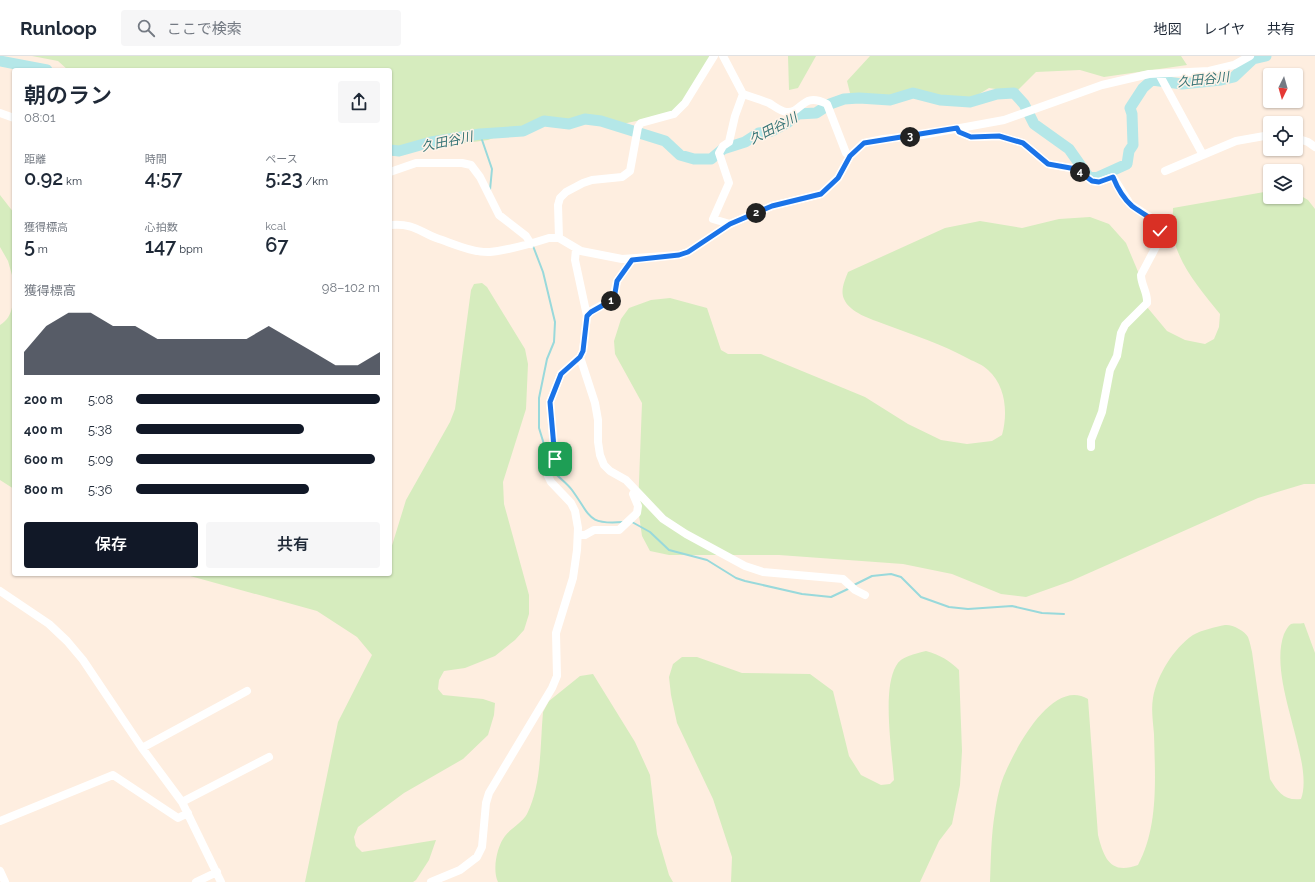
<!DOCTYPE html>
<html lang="ja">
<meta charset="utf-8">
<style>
:root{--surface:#fff;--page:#f6f6f7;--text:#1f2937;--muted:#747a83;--line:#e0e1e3;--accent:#111827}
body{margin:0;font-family:Raleway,"Noto Sans JP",sans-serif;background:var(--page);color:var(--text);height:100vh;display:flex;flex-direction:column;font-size:15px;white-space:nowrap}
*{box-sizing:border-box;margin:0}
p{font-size:13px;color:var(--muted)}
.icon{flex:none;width:22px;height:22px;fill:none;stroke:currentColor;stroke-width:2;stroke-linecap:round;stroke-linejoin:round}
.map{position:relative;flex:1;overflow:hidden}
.side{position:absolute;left:12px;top:12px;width:380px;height:508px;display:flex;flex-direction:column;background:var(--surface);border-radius:4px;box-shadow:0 1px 3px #0004}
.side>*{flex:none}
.needle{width:26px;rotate:185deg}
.buttons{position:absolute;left:1263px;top:12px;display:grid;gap:8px}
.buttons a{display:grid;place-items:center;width:40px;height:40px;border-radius:4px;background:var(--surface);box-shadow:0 1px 3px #0004;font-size:20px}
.pin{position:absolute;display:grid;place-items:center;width:34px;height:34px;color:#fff;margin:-17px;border-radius:8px;box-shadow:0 2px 6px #0006}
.km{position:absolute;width:20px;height:20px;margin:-10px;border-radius:50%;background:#222;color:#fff;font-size:11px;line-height:20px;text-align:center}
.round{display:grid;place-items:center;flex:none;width:42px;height:42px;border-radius:4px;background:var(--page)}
.headline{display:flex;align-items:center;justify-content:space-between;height:68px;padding:0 12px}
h1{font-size:22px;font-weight:600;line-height:30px}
.metrics{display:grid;grid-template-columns:repeat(3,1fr);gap:6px;height:68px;padding:4px 12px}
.metrics div{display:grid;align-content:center}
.metrics b{font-size:20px;font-weight:600}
.metrics small{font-size:11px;font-weight:400}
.metrics p{font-size:11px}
.chart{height:112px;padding:8px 12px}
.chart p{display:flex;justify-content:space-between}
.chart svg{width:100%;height:72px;margin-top:4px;fill:var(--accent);opacity:.7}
.button{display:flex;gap:8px;margin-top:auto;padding:8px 12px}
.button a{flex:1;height:46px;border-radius:4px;background:var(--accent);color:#fff;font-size:16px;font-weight:600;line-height:46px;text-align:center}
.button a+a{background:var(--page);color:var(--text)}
ul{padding:0 12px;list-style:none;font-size:13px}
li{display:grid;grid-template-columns:64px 48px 1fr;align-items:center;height:30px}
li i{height:10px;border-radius:5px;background:var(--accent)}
header{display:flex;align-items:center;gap:24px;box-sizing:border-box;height:56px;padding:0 20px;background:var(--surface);border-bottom:1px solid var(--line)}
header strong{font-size:19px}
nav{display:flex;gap:22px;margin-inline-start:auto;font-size:14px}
.search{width:280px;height:36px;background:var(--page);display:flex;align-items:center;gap:10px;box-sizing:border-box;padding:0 14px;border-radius:4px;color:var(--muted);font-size:15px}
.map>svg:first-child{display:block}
</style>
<header>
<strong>Runloop</strong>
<div class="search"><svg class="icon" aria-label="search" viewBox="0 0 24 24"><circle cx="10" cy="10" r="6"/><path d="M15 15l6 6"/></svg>ここで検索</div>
<nav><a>地図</a><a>レイヤ</a><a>共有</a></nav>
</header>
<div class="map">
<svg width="1315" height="826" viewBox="0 0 1315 826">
<rect width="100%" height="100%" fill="#feeee0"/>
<!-- green -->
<path fill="#d6ecbe" d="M32,0h679l-33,53 -10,5 -50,11 -11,-2 -17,-5 -23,4 -25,-3 -15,8 -16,4 -23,9 -52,7 -46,1v-78h-322l-10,-9z
M788,0h28l-18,32 -9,2z
M870,0h311l6,9 -83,12 -24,-7 -44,2 -20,20 -27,-4 -18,11h-20l-35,-8 -34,11 -31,-5 -4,-16z
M1270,135v6h26v-4l12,7 7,9v275h-11l-46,14 -187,83 -45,16 -25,-3 -49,-20 -49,-10 -124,-9h-110l-19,-4 -8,-15 -4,-28 4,-105 -27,-49 -1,-13 7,-22 8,-11 22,-8 19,-2 37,10 14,42 7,4h33l104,43 43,27 33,16 26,4 25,-3 10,-6c6,-22 4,-49 -14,-65 -5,-5 -13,-8 -19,-11 -27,-15 -56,-24 -85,-35 -13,-5 -34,-11 -40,-25 -4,-9 1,-19 4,-27l97,-44 35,-7 42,7 37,-9 31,-2 19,7 17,19 13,31 8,33 20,24 18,9 20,4 9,-5 5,-12 1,-13c-20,-25 -46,-54 -48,-87 0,-6 1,-13 1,-19z
M0,139l14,18v69l-6,-21 -8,-14z
M14,227v206l-14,-9v-155c15,-9 13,-26 14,-42z
M482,227l5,4 38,62 3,15 -2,45 -23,73 1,22 25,91v19l-5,16 -9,10 -20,16 -30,12 -21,3 -5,9 -1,9 5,6 40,4 12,4 -1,12 -6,20 -25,24 -59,34 -46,34 -4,10 2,9 6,6 74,-12 -7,20 -13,20 -3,2h-108l33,-160 34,-67 -15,-18 -40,-26 -134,-37h207v-22l16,-52 44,-78 5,-13 16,-119 3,-6z
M1304,567l11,30v229h-325c1,-23 1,-47 5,-70 2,-13 5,-29 11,-41 11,-25 47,-93 82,-72l10,136c6,24 13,40 40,30 21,-39 17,-88 16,-131 -1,-12 -3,-25 -1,-36 4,-23 21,-50 40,-63 9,-5 22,-8 32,-10 7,-1 20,6 23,12 2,5 3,11 4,15l18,127c8,13 14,22 31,20 14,-38 -34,-119 -17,-165 2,-4 4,-8 7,-10 3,-1 9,0 13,-1z
M926,595c14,4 23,9 33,19l3,81 -2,34 -8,39 -13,17 -19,41h-189l1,-25 -19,-58 -36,-76 -6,-28 -2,-18 4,-13 9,-7h15l45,16 68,1 23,17 16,65 12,19 20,10 9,-1 4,-4c-2,-29 -12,-90 2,-114 5,-10 19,-12 30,-15z
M593,618l42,68 15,33 7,59 12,41 4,7h-175c-6,-12 -1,-36 7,-46 6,-8 17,-13 22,-22 15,-30 13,-69 16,-102l6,-11 31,-25z"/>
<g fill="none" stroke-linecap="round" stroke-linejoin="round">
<!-- stream -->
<path stroke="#99d9db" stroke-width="2" d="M480,78l12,35 -2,21
M533,190l10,26 12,50 -1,20 -7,17 -8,39v30l11,36
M552,414c6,7 15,13 20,20 19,26 15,35 51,32
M632,466l18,10 19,18 38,10 29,18 9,3 57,13 29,3 19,-9
M854,529l18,-9 19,-2 10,3 20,20 28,10 19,2 44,-3 30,7 22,1"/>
<!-- river -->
<path stroke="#b4e7e8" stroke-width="11" d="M0,5l47,9
M390,94l9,1 32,-9 49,-8 43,-3 21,-10 25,3 16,-5 16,2 64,20 15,14 14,4h17l12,-10 22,-7 14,-9 13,-2 15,-8 11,-9 18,-1 14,-9 14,-5 15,-1 31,2 23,-7 27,7 30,2 27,-8 17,-1 10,11 10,20 35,25 19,27 8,2 31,-14 2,-13 4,-6 -1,-31 -2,-6 13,-20 9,-8 30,4 39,-4 13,-3 19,-18 13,-3"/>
<!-- minor -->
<path stroke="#fff" stroke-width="8" d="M723,0l20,38c9,3 18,6 26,9 5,3 11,8 17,9 17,2 15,-21 41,-8l19,49 4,3
M1159,18l44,81
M0,57l14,5
M957,73l2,3 12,5 28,-1 24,7 25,21 28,5 16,12 7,1 14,-5 17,27 20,13 7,7 3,7 -1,10 -18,34c0,10 7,18 6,28l-22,22 -4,8 -4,23 -7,14 -8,42 -11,28v7
M1296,82l12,4 7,5
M1165,115l71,-30 34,-6
M390,116l26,-9h46l9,2 9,12 19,38 27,21 5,8
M730,168l-17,-5 16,-36 -10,-30 4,-7 6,-4 6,-26 8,-22
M390,169c25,-2 29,7 49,14 15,5 35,14 51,13 19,-2 40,-8 59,-14h10l22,13 41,8 57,-4 9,-3 42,-28 42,-18 49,-12 17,-16 12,-22 14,-13 19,-4 39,-4 82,-15 98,-35 47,-11 60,-3 25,-6 16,-9
M559,182l-1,-33 2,-7 6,-6 17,-9 9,-3 30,-3 8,-6 8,-44 3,-4 33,-9 11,-11 29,-47
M587,260l4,-5 22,-12 4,-18 15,-21
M580,301l15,46 3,17v22l2,13 4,10 6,6 16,9 37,39 23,15 59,32 18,6 80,7 12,11 10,5
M578,479h7l9,-5h25l18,-17 1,-7 -5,-12 2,-3
M0,535l49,33 18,17 16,19 59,88 40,54 39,80
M142,692l105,-57
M182,746l87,-45
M0,765l113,-46 65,43 10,-5
M0,815l5,11
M196,826l21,-10
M431,826l29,-12 17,-13 5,-10 4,-44 3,-10 63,-105 5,-12 -1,-43 17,-55 4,-28 1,-22 -3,-17 -4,-8 -20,-21 -3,-6 1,-6 6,-11 -5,-57 11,-28 19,-17 3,-6 4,-35 -12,-56 1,-11"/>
</g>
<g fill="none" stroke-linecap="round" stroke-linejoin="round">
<defs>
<path id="route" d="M555,403l-5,-57 11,-28 19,-17 3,-6 4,-35 4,-4 23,-13 3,-18 15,-21 47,-5 9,-3 42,-28 42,-18 49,-12 17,-16 12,-22 14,-13 93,-15 2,4 12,5 28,-1 24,7 25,21 28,5 16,12 7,1 14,-5c4,10 11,22 19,29 10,8 23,12 28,25"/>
</defs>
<!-- route casing -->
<use href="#route" stroke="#fff" stroke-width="8"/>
<!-- route -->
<use href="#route" stroke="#1a73e8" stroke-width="5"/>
</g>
<g text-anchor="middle" stroke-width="3" stroke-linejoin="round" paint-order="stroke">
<!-- water labels -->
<g font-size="13" font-style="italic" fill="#367476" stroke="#fff3e8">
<text transform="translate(1203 23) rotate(-6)" y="5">久田谷川</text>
<text transform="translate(773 72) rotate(-27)" y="5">久田谷川</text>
<text transform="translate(447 85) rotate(-12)" y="5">久田谷川</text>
</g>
</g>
</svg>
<div class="buttons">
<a><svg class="needle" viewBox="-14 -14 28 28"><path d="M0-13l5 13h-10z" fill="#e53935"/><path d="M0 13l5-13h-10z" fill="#747a83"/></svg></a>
<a><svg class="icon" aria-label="locate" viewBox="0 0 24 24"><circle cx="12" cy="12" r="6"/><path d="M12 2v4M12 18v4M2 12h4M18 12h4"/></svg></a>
<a><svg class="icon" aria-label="layers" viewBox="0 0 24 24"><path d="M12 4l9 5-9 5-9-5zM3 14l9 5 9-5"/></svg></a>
</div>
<div class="pin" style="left:555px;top:403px;background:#1e9e55"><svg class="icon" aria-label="arrive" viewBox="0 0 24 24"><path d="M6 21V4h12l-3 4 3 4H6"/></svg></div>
<div class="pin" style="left:1160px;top:175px;background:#d93025"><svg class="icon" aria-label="check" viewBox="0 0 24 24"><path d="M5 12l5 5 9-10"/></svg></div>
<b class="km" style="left:611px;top:245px">1</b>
<b class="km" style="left:756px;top:157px">2</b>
<b class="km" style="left:910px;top:81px">3</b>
<b class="km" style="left:1080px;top:116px">4</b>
<section class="side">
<div class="headline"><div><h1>朝のラン</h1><p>08:01</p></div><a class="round"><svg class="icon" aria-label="share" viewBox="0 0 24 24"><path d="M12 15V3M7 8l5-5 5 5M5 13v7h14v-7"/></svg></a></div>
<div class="metrics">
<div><p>距離</p><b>0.92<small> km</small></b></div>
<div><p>時間</p><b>4:57</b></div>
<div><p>ペース</p><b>5:23<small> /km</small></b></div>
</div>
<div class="metrics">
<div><p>獲得標高</p><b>5<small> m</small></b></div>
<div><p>心拍数</p><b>147<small> bpm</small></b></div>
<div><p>kcal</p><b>67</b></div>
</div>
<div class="chart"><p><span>獲得標高</span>98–102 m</p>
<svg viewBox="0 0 160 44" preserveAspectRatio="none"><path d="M0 44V30L10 14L20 6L30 6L40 14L50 14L60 22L70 22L80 22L90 22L100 22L110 14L120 22L130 30L140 38L150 38L160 30V44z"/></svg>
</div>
<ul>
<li><b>200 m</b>5:08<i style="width:100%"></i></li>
<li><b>400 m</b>5:38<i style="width:69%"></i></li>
<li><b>600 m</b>5:09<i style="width:98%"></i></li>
<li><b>800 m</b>5:36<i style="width:71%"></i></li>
</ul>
<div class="button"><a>保存</a><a>共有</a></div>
</section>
</div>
